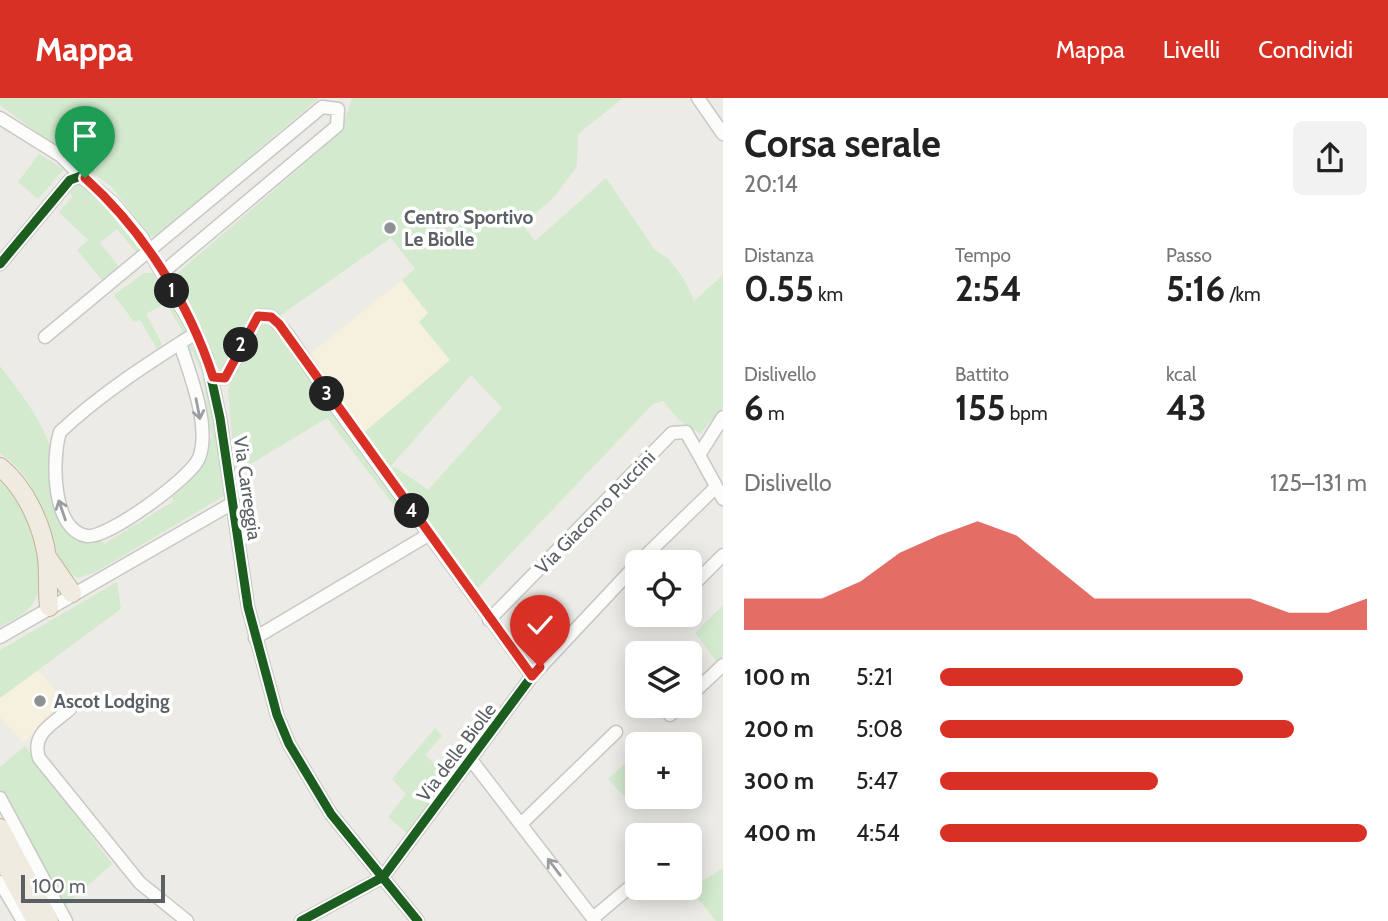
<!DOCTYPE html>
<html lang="it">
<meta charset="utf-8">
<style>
:root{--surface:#fff;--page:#f2f2f2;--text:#222;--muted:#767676;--accent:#d93025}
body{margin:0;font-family:Cabin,sans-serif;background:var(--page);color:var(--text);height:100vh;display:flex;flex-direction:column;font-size:26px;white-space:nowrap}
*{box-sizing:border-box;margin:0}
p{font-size:23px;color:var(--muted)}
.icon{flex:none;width:38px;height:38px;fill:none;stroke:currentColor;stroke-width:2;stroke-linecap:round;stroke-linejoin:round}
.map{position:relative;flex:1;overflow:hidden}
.details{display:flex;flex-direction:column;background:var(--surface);width:665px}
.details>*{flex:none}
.buttons{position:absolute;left:625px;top:452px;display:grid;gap:14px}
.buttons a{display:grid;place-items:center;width:77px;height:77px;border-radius:10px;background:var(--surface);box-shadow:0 4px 18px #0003;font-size:35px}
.scale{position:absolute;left:21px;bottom:18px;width:144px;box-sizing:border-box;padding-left:7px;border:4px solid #5b6065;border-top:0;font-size:19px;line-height:24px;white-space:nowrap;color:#5b6065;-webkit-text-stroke:5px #fff;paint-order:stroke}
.pin{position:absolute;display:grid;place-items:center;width:60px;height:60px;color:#fff;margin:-72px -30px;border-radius:50% 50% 50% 0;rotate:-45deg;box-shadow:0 0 7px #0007}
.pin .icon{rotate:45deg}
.km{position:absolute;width:35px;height:35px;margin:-18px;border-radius:50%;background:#222;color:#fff;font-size:19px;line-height:35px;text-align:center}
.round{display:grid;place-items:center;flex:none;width:74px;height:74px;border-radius:10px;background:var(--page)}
.head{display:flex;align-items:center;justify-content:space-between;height:119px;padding:0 21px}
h1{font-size:38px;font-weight:700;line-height:52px}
.metrics{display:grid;grid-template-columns:repeat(3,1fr);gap:10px;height:119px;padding:7px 21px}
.metrics div{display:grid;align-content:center}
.metrics b{font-size:35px;font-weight:700}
.metrics small{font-size:19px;font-weight:400}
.metrics p{font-size:19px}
.chart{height:196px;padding:14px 21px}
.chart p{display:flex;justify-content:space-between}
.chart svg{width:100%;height:126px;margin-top:7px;fill:var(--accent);opacity:.7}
ul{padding:0 21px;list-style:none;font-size:23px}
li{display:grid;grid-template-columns:112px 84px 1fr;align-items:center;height:52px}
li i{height:18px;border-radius:9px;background:var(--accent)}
header{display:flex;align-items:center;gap:42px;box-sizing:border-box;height:98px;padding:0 35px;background:var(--accent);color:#fff}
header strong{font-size:33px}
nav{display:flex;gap:38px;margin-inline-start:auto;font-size:24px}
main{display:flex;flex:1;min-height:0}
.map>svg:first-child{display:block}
</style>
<header>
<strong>Mappa</strong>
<nav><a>Mappa</a><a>Livelli</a><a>Condividi</a></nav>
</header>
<main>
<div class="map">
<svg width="723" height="823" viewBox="0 0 723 823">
<rect width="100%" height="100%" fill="#ecebe6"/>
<!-- commercial -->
<path fill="#f6f0de" d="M402,182l26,33 -9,9 31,38 -89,75 -55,-78z
M38,572l30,36 -45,36 -23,-25v-19z"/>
<!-- green -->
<path fill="#d3eacf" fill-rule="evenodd" d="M0,0h319l-164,139 -7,-1 -36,-49 -112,-82z
M352,0h271l-45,36 -1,32 -22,30 -32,29 12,16 71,-63 49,72 14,9 16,22 9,20 29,-26v132l-23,27 -21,-14 -16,-19 -10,3 -177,186 -115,-155 89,-75 -31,-38 9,-9 -26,-33 13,-11 -24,-31 -113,79 -2,-8h-18l-11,10 -22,49 -7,2 -13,-37 -32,-56 158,-136 11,-13zM471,277l31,33 -74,82 -33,-23 -6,1z
M39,56l25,15 -26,30 -20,-17z
M83,83l34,34 -2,4 25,31 -2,4 -21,-25 -17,14 20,25 -18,12 -25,-30 11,-10 -29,-28 14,-16 -5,-4z
M144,175h9l34,61 -8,5 -2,-3 6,-4 -17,-29 -20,11 16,30 -5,5 -17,-29 -6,2 -20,-27z
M266,226l7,3 132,183 -6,2 -72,-94 -83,50 2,46 -12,-54 -6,-71 30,-62z
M191,247c27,27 28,113 33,151l-130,77 -17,5c-41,-29 -24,-92 -77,-124v-88c19,25 37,47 49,77 12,31 -12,63 22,90 10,7 17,10 29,5l4,6 70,-43 -4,-6c23,-16 31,-28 36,-56l6,-1 -10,-65 -10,-22 -6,2 -1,-3z
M0,380c26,29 58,91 31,128 -7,10 -21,15 -31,21z
M117,484l4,27 -121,89v-48z
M723,507v51l-6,6 -22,-29z
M435,630l7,8 -17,19 26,24 -44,54 -19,-16 18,-23 -14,-15z
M25,648l87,118 -49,44 -63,-119v-22z
M637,654v34l-12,11 -17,-18z
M723,770v53h-7l-26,-32z"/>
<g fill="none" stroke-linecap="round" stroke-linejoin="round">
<defs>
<path id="minor" d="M698,0l25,36
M0,20l61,38 20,20
M0,166l70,-84 11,-4 32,27 29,35 54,95 11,26 13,59 28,189 29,108 12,29 42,70 87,107
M45,239l277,-230 16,2 -1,17 -175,147
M180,246c10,30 31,83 19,114 -8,20 -92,81 -112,78 -36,-6 -35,-79 -27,-104 40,-38 90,-70 136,-99
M213,279l12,1 33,-62h13l17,19 47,70 197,271 -149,201 -82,44
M723,319l-24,38 24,44
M639,464l76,-74
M690,490l33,-33
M489,522l183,-187 14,-1 13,23
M0,539l231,-133
M255,540l173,-103
M532,578l105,-112
M690,598l33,-31
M70,611c-17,15 -39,24 -31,49l101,125 47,38
M670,617l10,-10
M472,663l123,160
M0,700l66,123
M521,726l95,-92
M0,784l23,39
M593,820l44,-37"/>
<path id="highway" d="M0,369c25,20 43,59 47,91 2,16 0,33 2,49
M47,459l25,36
M0,730l49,93
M0,757l35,64"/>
</defs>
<!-- minor casing -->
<use href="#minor" stroke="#c8c8c7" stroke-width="15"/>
<!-- highway casing -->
<use href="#highway" stroke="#c4b393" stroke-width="20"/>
<!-- minor -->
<use href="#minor" stroke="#fcfcfb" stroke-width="12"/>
<!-- highway -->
<use href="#highway" stroke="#efebe0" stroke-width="18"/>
<defs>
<path id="cycleway" d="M0,166l70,-84 11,-4 32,27 29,35 54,95 11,26 13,59 28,189 29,108 12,29 42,70 87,107
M213,279l12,1 33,-62h13l17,19 47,70 197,271 -149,201 -82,44"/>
</defs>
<!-- cycleway casing -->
<use href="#cycleway" stroke="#fff" stroke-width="13"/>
<!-- cycleway -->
<use href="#cycleway" stroke="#1b5e20" stroke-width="9"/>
</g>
<!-- one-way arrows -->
<defs><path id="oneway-shaft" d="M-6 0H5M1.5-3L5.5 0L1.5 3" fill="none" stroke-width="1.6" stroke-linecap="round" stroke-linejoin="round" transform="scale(1.75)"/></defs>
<g stroke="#9b9ea1">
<use href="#oneway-shaft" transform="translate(198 311) rotate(79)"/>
<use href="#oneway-shaft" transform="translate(62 412) rotate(-109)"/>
<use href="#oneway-shaft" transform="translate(554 769) rotate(-127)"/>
</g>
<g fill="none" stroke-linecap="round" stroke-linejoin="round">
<defs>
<path id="route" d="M85,80c58,52 104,125 128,199l12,1 33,-62 13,1 8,7 253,352 8,-9"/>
</defs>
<!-- route casing -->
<use href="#route" stroke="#fff" stroke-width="14"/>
<!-- route -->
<use href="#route" stroke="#d93025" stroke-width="9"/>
</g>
<!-- markers -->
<g fill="#8e9192" stroke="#fff" stroke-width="2.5">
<circle cx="390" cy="130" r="7"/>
<circle cx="40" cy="603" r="7"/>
</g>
<g text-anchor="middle" stroke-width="7" stroke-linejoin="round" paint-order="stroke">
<!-- poi labels -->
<g font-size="19" font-weight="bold" fill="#5b6065" stroke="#fff" text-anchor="start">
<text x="404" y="126">Centro Sportivo<tspan x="404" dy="22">Le Biolle</tspan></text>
<text x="54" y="610">Ascot Lodging</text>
</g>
<!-- street labels -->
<g font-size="19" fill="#5b6065" stroke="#fff">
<text transform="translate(248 390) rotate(82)" y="7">Via Carreggia</text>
<text transform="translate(595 414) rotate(-46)" y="7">Via Giacomo Puccini</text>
<text transform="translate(456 654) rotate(-53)" y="7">Via delle Biolle</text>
</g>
</g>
</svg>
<div class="buttons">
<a><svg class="icon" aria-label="locate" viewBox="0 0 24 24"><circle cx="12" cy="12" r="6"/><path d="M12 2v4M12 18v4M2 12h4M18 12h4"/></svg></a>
<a><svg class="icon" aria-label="layers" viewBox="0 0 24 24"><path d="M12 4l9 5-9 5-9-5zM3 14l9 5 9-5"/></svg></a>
<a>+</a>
<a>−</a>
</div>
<div class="scale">100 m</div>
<div class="pin" style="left:85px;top:80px;background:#1e9e55"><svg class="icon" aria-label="arrive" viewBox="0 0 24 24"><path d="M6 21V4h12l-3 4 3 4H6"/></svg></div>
<div class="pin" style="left:540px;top:569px;background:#d93025"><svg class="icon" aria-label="check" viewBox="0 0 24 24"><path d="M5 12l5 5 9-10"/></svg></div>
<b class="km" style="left:172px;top:193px">1</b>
<b class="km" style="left:241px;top:247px">2</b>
<b class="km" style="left:327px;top:296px">3</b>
<b class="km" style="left:412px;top:413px">4</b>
</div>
<section class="details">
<div class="head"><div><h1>Corsa serale</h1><p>20:14</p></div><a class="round"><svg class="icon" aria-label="share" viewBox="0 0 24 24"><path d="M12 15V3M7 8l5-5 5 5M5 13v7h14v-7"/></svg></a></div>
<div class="metrics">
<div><p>Distanza</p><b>0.55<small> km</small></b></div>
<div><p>Tempo</p><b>2:54</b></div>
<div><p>Passo</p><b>5:16<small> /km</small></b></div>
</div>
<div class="metrics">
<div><p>Dislivello</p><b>6<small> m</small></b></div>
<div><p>Battito</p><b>155<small> bpm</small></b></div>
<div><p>kcal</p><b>43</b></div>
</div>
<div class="chart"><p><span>Dislivello</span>125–131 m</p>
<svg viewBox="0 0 160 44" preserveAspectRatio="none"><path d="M0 44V33L10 33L20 33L30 27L40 17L50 11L60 6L70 11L80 22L90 33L100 33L110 33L120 33L130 33L140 38L150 38L160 33V44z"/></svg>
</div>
<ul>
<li><b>100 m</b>5:21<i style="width:71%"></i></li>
<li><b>200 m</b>5:08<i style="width:83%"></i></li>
<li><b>300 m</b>5:47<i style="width:51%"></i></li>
<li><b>400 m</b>4:54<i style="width:100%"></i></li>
</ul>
</section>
</main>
